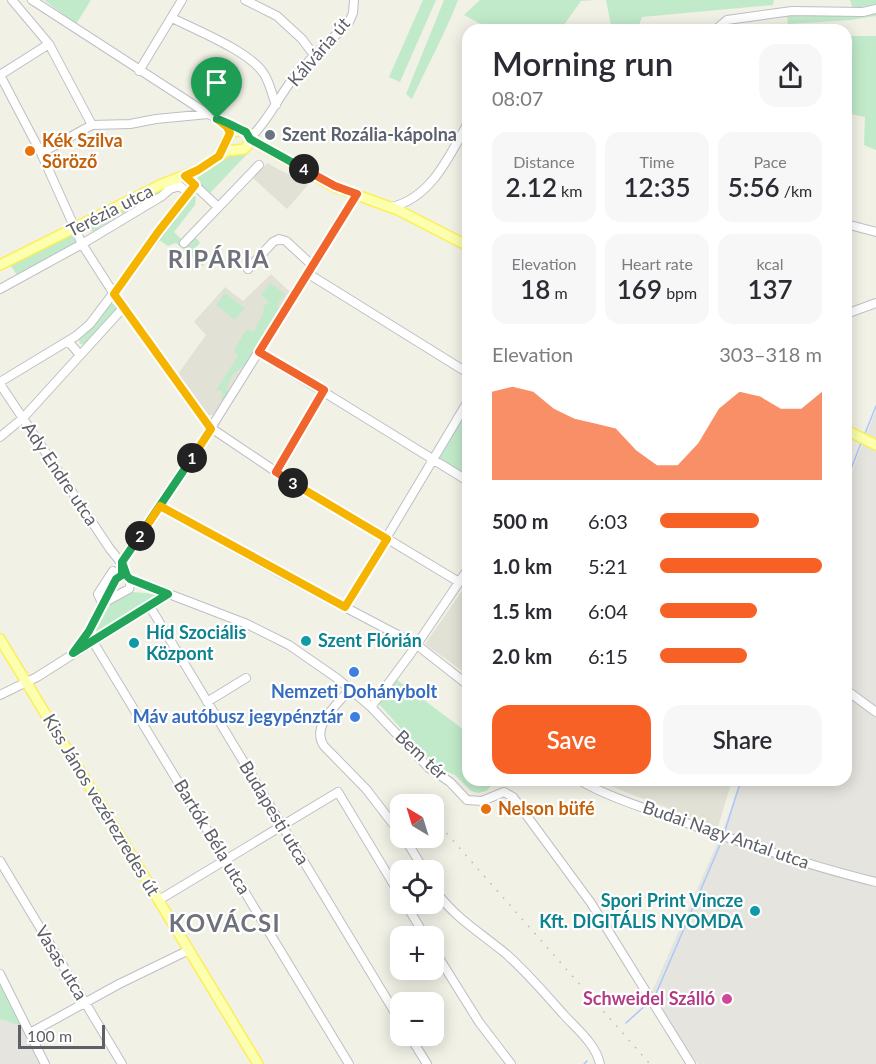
<!DOCTYPE html>
<meta charset="utf-8">
<style>
:root{--surface:#fff;--page:#f7f7f7;--text:#2b2b33;--muted:#7c7c81;--accent:#f76126}
body{margin:0;font-family:Lato,sans-serif;background:var(--page);color:var(--text);height:100vh;display:flex;flex-direction:column;font-size:22px;white-space:nowrap}
*{box-sizing:border-box;margin:0}
p{font-size:20px;color:var(--muted)}
.icon{flex:none;width:33px;height:33px;fill:none;stroke:currentColor;stroke-width:2;stroke-linecap:round;stroke-linejoin:round}
.map{position:relative;flex:1;overflow:hidden}
.side{position:absolute;left:462px;top:24px;width:390px;height:762px;display:flex;flex-direction:column;background:var(--surface);border-radius:18px;box-shadow:0 3px 15px #0003}
.side>*{flex:none}
.needle{width:39px;rotate:322deg}
.controls{position:absolute;left:390px;top:794px;display:grid;gap:12px}
.controls a{display:grid;place-items:center;width:54px;height:54px;border-radius:12px;background:var(--surface);box-shadow:0 3px 15px #0003;font-size:30px}
.scale{position:absolute;left:18px;bottom:15px;width:87px;box-sizing:border-box;padding-left:6px;border:3px solid #5e6068;border-top:0;font-size:16px;line-height:21px;white-space:nowrap;color:#5e6068;-webkit-text-stroke:4px #fff;paint-order:stroke}
.pin{position:absolute;display:grid;place-items:center;width:51px;height:51px;color:#fff;margin:-62px -26px;border-radius:50% 50% 50% 0;rotate:-45deg;box-shadow:0 0 6px #0007}
.pin .icon{rotate:45deg}
.km{position:absolute;width:30px;height:30px;margin:-15px;border-radius:50%;background:#222;color:#fff;font-size:16px;line-height:30px;text-align:center}
.round{display:grid;place-items:center;flex:none;width:63px;height:63px;border-radius:18px;background:var(--page)}
.overview{display:flex;align-items:center;justify-content:space-between;height:102px;padding:0 30px}
h1{font-size:33px;font-weight:600;line-height:45px}
.metrics{display:grid;grid-template-columns:repeat(3,1fr);gap:9px;height:102px;padding:6px 30px}
.metrics div{display:grid;align-content:center;border-radius:15px;background:var(--page);text-align:center}
.metrics b{font-size:26px;font-weight:600}
.metrics small{font-size:16px;font-weight:400}
.metrics p{font-size:16px}
.chart{height:168px;padding:12px 30px}
.chart p{display:flex;justify-content:space-between}
.chart svg{width:100%;height:108px;margin-top:6px;fill:var(--accent);opacity:.7}
.action{display:flex;gap:12px;margin-top:auto;padding:12px 30px}
.action a{flex:1;height:69px;border-radius:18px;background:var(--accent);color:#fff;font-size:24px;font-weight:600;line-height:69px;text-align:center}
.action a+a{background:var(--page);color:var(--text)}
ul{padding:0 30px;list-style:none;font-size:20px}
li{display:grid;grid-template-columns:96px 72px 1fr;align-items:center;height:45px}
li i{height:15px;border-radius:8px;background:var(--accent)}
.map>svg:first-child{display:block}
</style>
<div class="map">
<svg width="876" height="1064" viewBox="0 0 876 1064">
<rect width="100%" height="100%" fill="#f1f1e6"/>
<!-- industrial -->
<path fill="#e5e4de" d="M876,410v654h-178l-47,-70 72,-164 18,-50h105v-293z
M0,974l43,90h-43z"/>
<!-- education -->
<path fill="#e1e1d5" d="M267,163l41,22 -21,24 -34,-31z
M271,274l19,18 -77,123h-5l-30,-41 28,-39 -12,-13 31,-35 18,14z
M462,591l6,3v81l-43,-31z
M599,780h133l-14,47 -93,-35z"/>
<!-- green -->
<path fill="#c1eaca" d="M44,0h47l-15,24z
M423,0h13l-36,82 -11,-5z
M444,0h14c-13,34 -31,66 -46,99l-6,-5z
M480,0h115l-14,1 -18,25 -15,-2 7,6h-45v-2h-22l-24,-13z
M606,0h168l-1,5 -131,12 -5,13h-25z
M850,0h26v16l-25,4 -63,4 -1,-9 66,-6z
M846,36h30v114l-12,-5 1,-28 -19,-4z
M250,151l-40,42 -15,-13 33,-28 11,2z
M184,178l6,8 -3,2 -7,-3 -42,21 -2,-1 -44,27 -5,-7z
M192,194l4,3 -1,8 -21,27 8,8 12,-5 6,8 -7,7 10,13 1,4 -28,-24 -8,3 -12,-8 6,-7 6,-3 10,-18z
M73,233l3,10 -59,32 -8,-12z
M270,283l15,11 -8,11 5,4 -36,55 -13,10 -6,12 2,8 -5,7 -3,-2 2,-6 -1,-2 -6,-1 22,-34 -4,-6 12,-20 8,1 9,-17 1,-8 5,-4 -8,-7z
M225,293l20,15 -10,12 -19,-15z
M109,304h6l3,7 -31,34 -7,-1 -1,-5z
M468,409v70l-30,-19z
M132,592l26,2 -60,38 1,1 -7,3v-4c10,-18 19,-33 40,-40z
M396,679l72,54v47h29l-11,11 -8,2 -7,-2 -16,-16 -19,-8 -58,-64z
M0,983l22,43 -22,-7z"/>
<g fill="none" stroke-linecap="round" stroke-linejoin="round">
<!-- stream -->
<path stroke="#a9c8ff" stroke-width="1.5" d="M864,436l12,-30
M846,482l15,-39
M724,834l17,-54
M655,996l68,-158
M626,1023l22,-20
M584,1064l3,-3"/>
<defs>
<path id="minor" d="M12,0l37,44 43,81
M32,0l176,114 20,9 11,7
M245,0l32,16 25,23 12,16
M172,18c24,12 79,34 92,56 6,9 8,21 12,31
M715,30l12,-10 65,-9 71,1 13,-3
M139,71l43,-71
M0,75l41,78 41,91 32,50 97,134 67,45 181,109
M0,75l49,-31
M250,138c17,-16 26,-36 39,-54 17,-24 40,-41 60,-62l4,-9 1,-13
M41,153l51,-28 38,-1 26,-5 52,-5
M185,176l33,31
M392,207c40,-10 57,-51 76,-84
M846,224l30,8
M184,243l75,-78
M248,269l25,-27 6,-3 7,2 26,24
M307,273l161,100
M0,289l82,-45 80,-48 8,-7 10,-3 8,7
M846,314l30,-11
M68,341l12,14
M259,352l209,129
M0,382l76,-46 14,-12 105,-139
M0,384l110,165 13,16
M0,437l23,-19 101,-111
M276,472l48,-82
M160,506l118,66 139,73 51,40
M130,579l117,45 42,21 49,34 33,28 58,61 21,14 17,18 15,1 22,-9 9,5 78,106 100,161
M105,602l24,-13 2,-7 -3,-6
M103,605l-5,-11 15,-23
M149,605l251,416
M345,607l123,-206
M92,640l257,424
M73,653l16,-22 26,-52 7,-4v-13l67,-99 168,-269
M350,689c-12,15 -40,37 -26,57l42,43 34,44
M846,690l30,22
M0,695l37,-18 131,-83
M207,702l39,-24
M371,707l40,-54 57,-84
M579,780c31,18 66,28 99,40 64,23 132,46 198,62
M404,837l20,33
M0,861l122,203
M434,889c20,28 44,42 71,64 22,19 41,42 60,63 13,14 31,29 35,48
M159,900l179,-108 62,103
M405,903l20,33
M434,950l45,72 32,42
M0,974l45,90
M30,1033l89,-49 70,-34
M409,1035l18,29"/>
<path id="major" d="M250,139l85,48 63,23 70,36
M0,265l162,-81 36,-14 29,-19 17,-2 6,-6 -1,-9 -7,-4 -12,3 -11,23
M846,430l30,15
M0,639l258,425"/>
</defs>
<!-- minor casing -->
<use href="#minor" stroke="#bebfc6" stroke-width="10"/>
<!-- major casing -->
<use href="#major" stroke="#fdef54" stroke-width="12"/>
<!-- minor -->
<use href="#minor" stroke="#fff" stroke-width="8"/>
<!-- major -->
<use href="#major" stroke="#fcffae" stroke-width="9"/>
<!-- rail -->
<path stroke="#b9b9bb" stroke-width="1.5" stroke-dasharray="1.5 8" stroke-linecap="butt" d="M434,819l216,245"/>
</g>
<g fill="none" stroke-linecap="round" stroke-linejoin="round">
<defs>
<path id="split-1" d="M192,458l19,-29 -97,-135 44,-62 37,-47 -10,-9 13,-6 21,-14 11,-23 -3,-6 -10,-8"/>
<path id="split-2" d="M140,536l-18,26v13l-6,4 -27,52 -16,22 95,-59 -38,-15 -3,-3 -5,-14 70,-104"/>
<path id="split-3" d="M140,536l20,-30 185,101 42,-68 -94,-56"/>
<path id="split-4" d="M293,483l-17,-11 48,-82 -65,-38 98,-158 -22,-8 -31,-17"/>
<path id="split-5" d="M217,119c11,3 19,9 29,13l4,7 54,30"/>
</defs>
<!-- split-1 casing -->
<use href="#split-1" stroke="#fff" stroke-width="12"/>
<!-- split-2 casing -->
<use href="#split-2" stroke="#fff" stroke-width="12"/>
<!-- split-3 casing -->
<use href="#split-3" stroke="#fff" stroke-width="12"/>
<!-- split-4 casing -->
<use href="#split-4" stroke="#fff" stroke-width="12"/>
<!-- split-5 casing -->
<use href="#split-5" stroke="#fff" stroke-width="12"/>
<!-- split-1 -->
<use href="#split-1" stroke="#f5b400" stroke-width="8"/>
<!-- split-2 -->
<use href="#split-2" stroke="#22a559" stroke-width="8"/>
<!-- split-3 -->
<use href="#split-3" stroke="#f5b400" stroke-width="8"/>
<!-- split-4 -->
<use href="#split-4" stroke="#f0652b" stroke-width="8"/>
<!-- split-5 -->
<use href="#split-5" stroke="#22a559" stroke-width="8"/>
</g>
<!-- markers -->
<circle fill="#6b7280" stroke="#fff" stroke-width="2" cx="270" cy="135" r="6"/>
<g fill="#e8710a" stroke="#fff" stroke-width="2">
<circle cx="30" cy="151" r="6"/>
<circle cx="486" cy="809" r="6"/>
</g>
<g fill="#0f9aa8" stroke="#fff" stroke-width="2">
<circle cx="306" cy="641" r="6"/>
<circle cx="134" cy="643" r="6"/>
<circle cx="755" cy="911" r="6"/>
</g>
<g fill="#3f7fe0" stroke="#fff" stroke-width="2">
<circle cx="354" cy="672" r="6"/>
<circle cx="355" cy="717" r="6"/>
</g>
<circle fill="#d1479c" stroke="#fff" stroke-width="2" cx="727" cy="999" r="6"/>
<g text-anchor="middle" stroke-width="4.5" stroke-linejoin="round" paint-order="stroke">
<!-- street labels -->
<g font-size="18" fill="#5e6068" stroke="#fff">
<text transform="translate(319 52) rotate(-49)" y="6">Kálvária út</text>
<text transform="translate(110 211) rotate(-27)" y="6">Terézia utca</text>
<text transform="translate(60 474) rotate(56)" y="6">Ady Endre utca</text>
<text transform="translate(421 755) rotate(43)" y="6">Bem tér</text>
<text transform="translate(101 805) rotate(59)" y="6">Kiss János vezérezredes út</text>
<text transform="translate(274 813) rotate(59)" y="6">Budapesti utca</text>
<text transform="translate(726 835) rotate(19)" y="6">Budai Nagy Antal utca</text>
<text transform="translate(212 837) rotate(59)" y="6">Bartók Béla utca</text>
<text transform="translate(61 963) rotate(59)" y="6">Vasas utca</text>
</g>
<!-- worship labels -->
<g font-size="18" font-weight="bold" fill="#5b616d" stroke="#fff" text-anchor="start">
<text x="282" y="141">Szent Rozália-kápolna</text>
</g>
<!-- food labels -->
<g font-size="18" font-weight="bold" fill="#c56008" stroke="#fff" text-anchor="start">
<text x="42" y="147">Kék Szilva<tspan x="42" dy="21">Söröző</tspan></text>
<text x="498" y="815">Nelson büfé</text>
</g>
<!-- culture labels -->
<g font-size="18" font-weight="bold" fill="#0d838f" stroke="#fff" text-anchor="start">
<text x="146" y="639">Híd Szociális<tspan x="146" dy="21">Központ</tspan></text>
<text x="318" y="647">Szent Flórián</text>
<text x="743" y="907" text-anchor="end">Spori Print Vincze<tspan x="743" dy="21">Kft. DIGITÁLIS NYOMDA</tspan></text>
</g>
<!-- shop labels -->
<g font-size="18" font-weight="bold" fill="#366cbe" stroke="#fff">
<text x="354" y="698">Nemzeti Dohánybolt</text>
<text x="343" y="723" text-anchor="end">Máv autóbusz jegypénztár</text>
</g>
<!-- hotel labels -->
<g font-size="18" font-weight="bold" fill="#b23c85" stroke="#fff" text-anchor="end">
<text x="715" y="1005">Schweidel Szálló</text>
</g>
<!-- district labels -->
<g font-size="24" font-weight="bold" letter-spacing="1.5" fill="#6f727a" stroke="#fff">
<text x="219" y="268">RIPÁRIA</text>
<text x="225" y="932">KOVÁCSI</text>
</g>
</g>
</svg>
<div class="controls">
<a><svg class="needle" viewBox="-14 -14 28 28"><path d="M0-13l5 13h-10z" fill="#e53935"/><path d="M0 13l5-13h-10z" fill="#7c7c81"/></svg></a>
<a><svg class="icon" aria-label="locate" viewBox="0 0 24 24"><circle cx="12" cy="12" r="6"/><path d="M12 2v4M12 18v4M2 12h4M18 12h4"/></svg></a>
<a>+</a>
<a>−</a>
</div>
<div class="scale">100 m</div>
<div class="pin" style="left:217px;top:119px;background:#1e9e55"><svg class="icon" aria-label="arrive" viewBox="0 0 24 24"><path d="M6 21V4h12l-3 4 3 4H6"/></svg></div>
<b class="km" style="left:192px;top:458px">1</b>
<b class="km" style="left:140px;top:536px">2</b>
<b class="km" style="left:293px;top:483px">3</b>
<b class="km" style="left:304px;top:169px">4</b>
<section class="side">
<div class="overview"><div><h1>Morning run</h1><p>08:07</p></div><a class="round"><svg class="icon" aria-label="share" viewBox="0 0 24 24"><path d="M12 15V3M7 8l5-5 5 5M5 13v7h14v-7"/></svg></a></div>
<div class="metrics">
<div><p>Distance</p><b>2.12<small> km</small></b></div>
<div><p>Time</p><b>12:35</b></div>
<div><p>Pace</p><b>5:56<small> /km</small></b></div>
</div>
<div class="metrics">
<div><p>Elevation</p><b>18<small> m</small></b></div>
<div><p>Heart rate</p><b>169<small> bpm</small></b></div>
<div><p>kcal</p><b>137</b></div>
</div>
<div class="chart"><p><span>Elevation</span>303–318 m</p>
<svg viewBox="0 0 160 44" preserveAspectRatio="none"><path d="M0 44V8L10 6L20 8L30 15L40 19L50 21L60 23L70 32L80 38L90 38L100 29L110 15L120 8L130 10L140 15L150 15L160 8V44z"/></svg>
</div>
<ul>
<li><b>500 m</b>6:03<i style="width:61%"></i></li>
<li><b>1.0 km</b>5:21<i style="width:100%"></i></li>
<li><b>1.5 km</b>6:04<i style="width:60%"></i></li>
<li><b>2.0 km</b>6:15<i style="width:54%"></i></li>
</ul>
<div class="action"><a>Save</a><a>Share</a></div>
</section>
</div>
